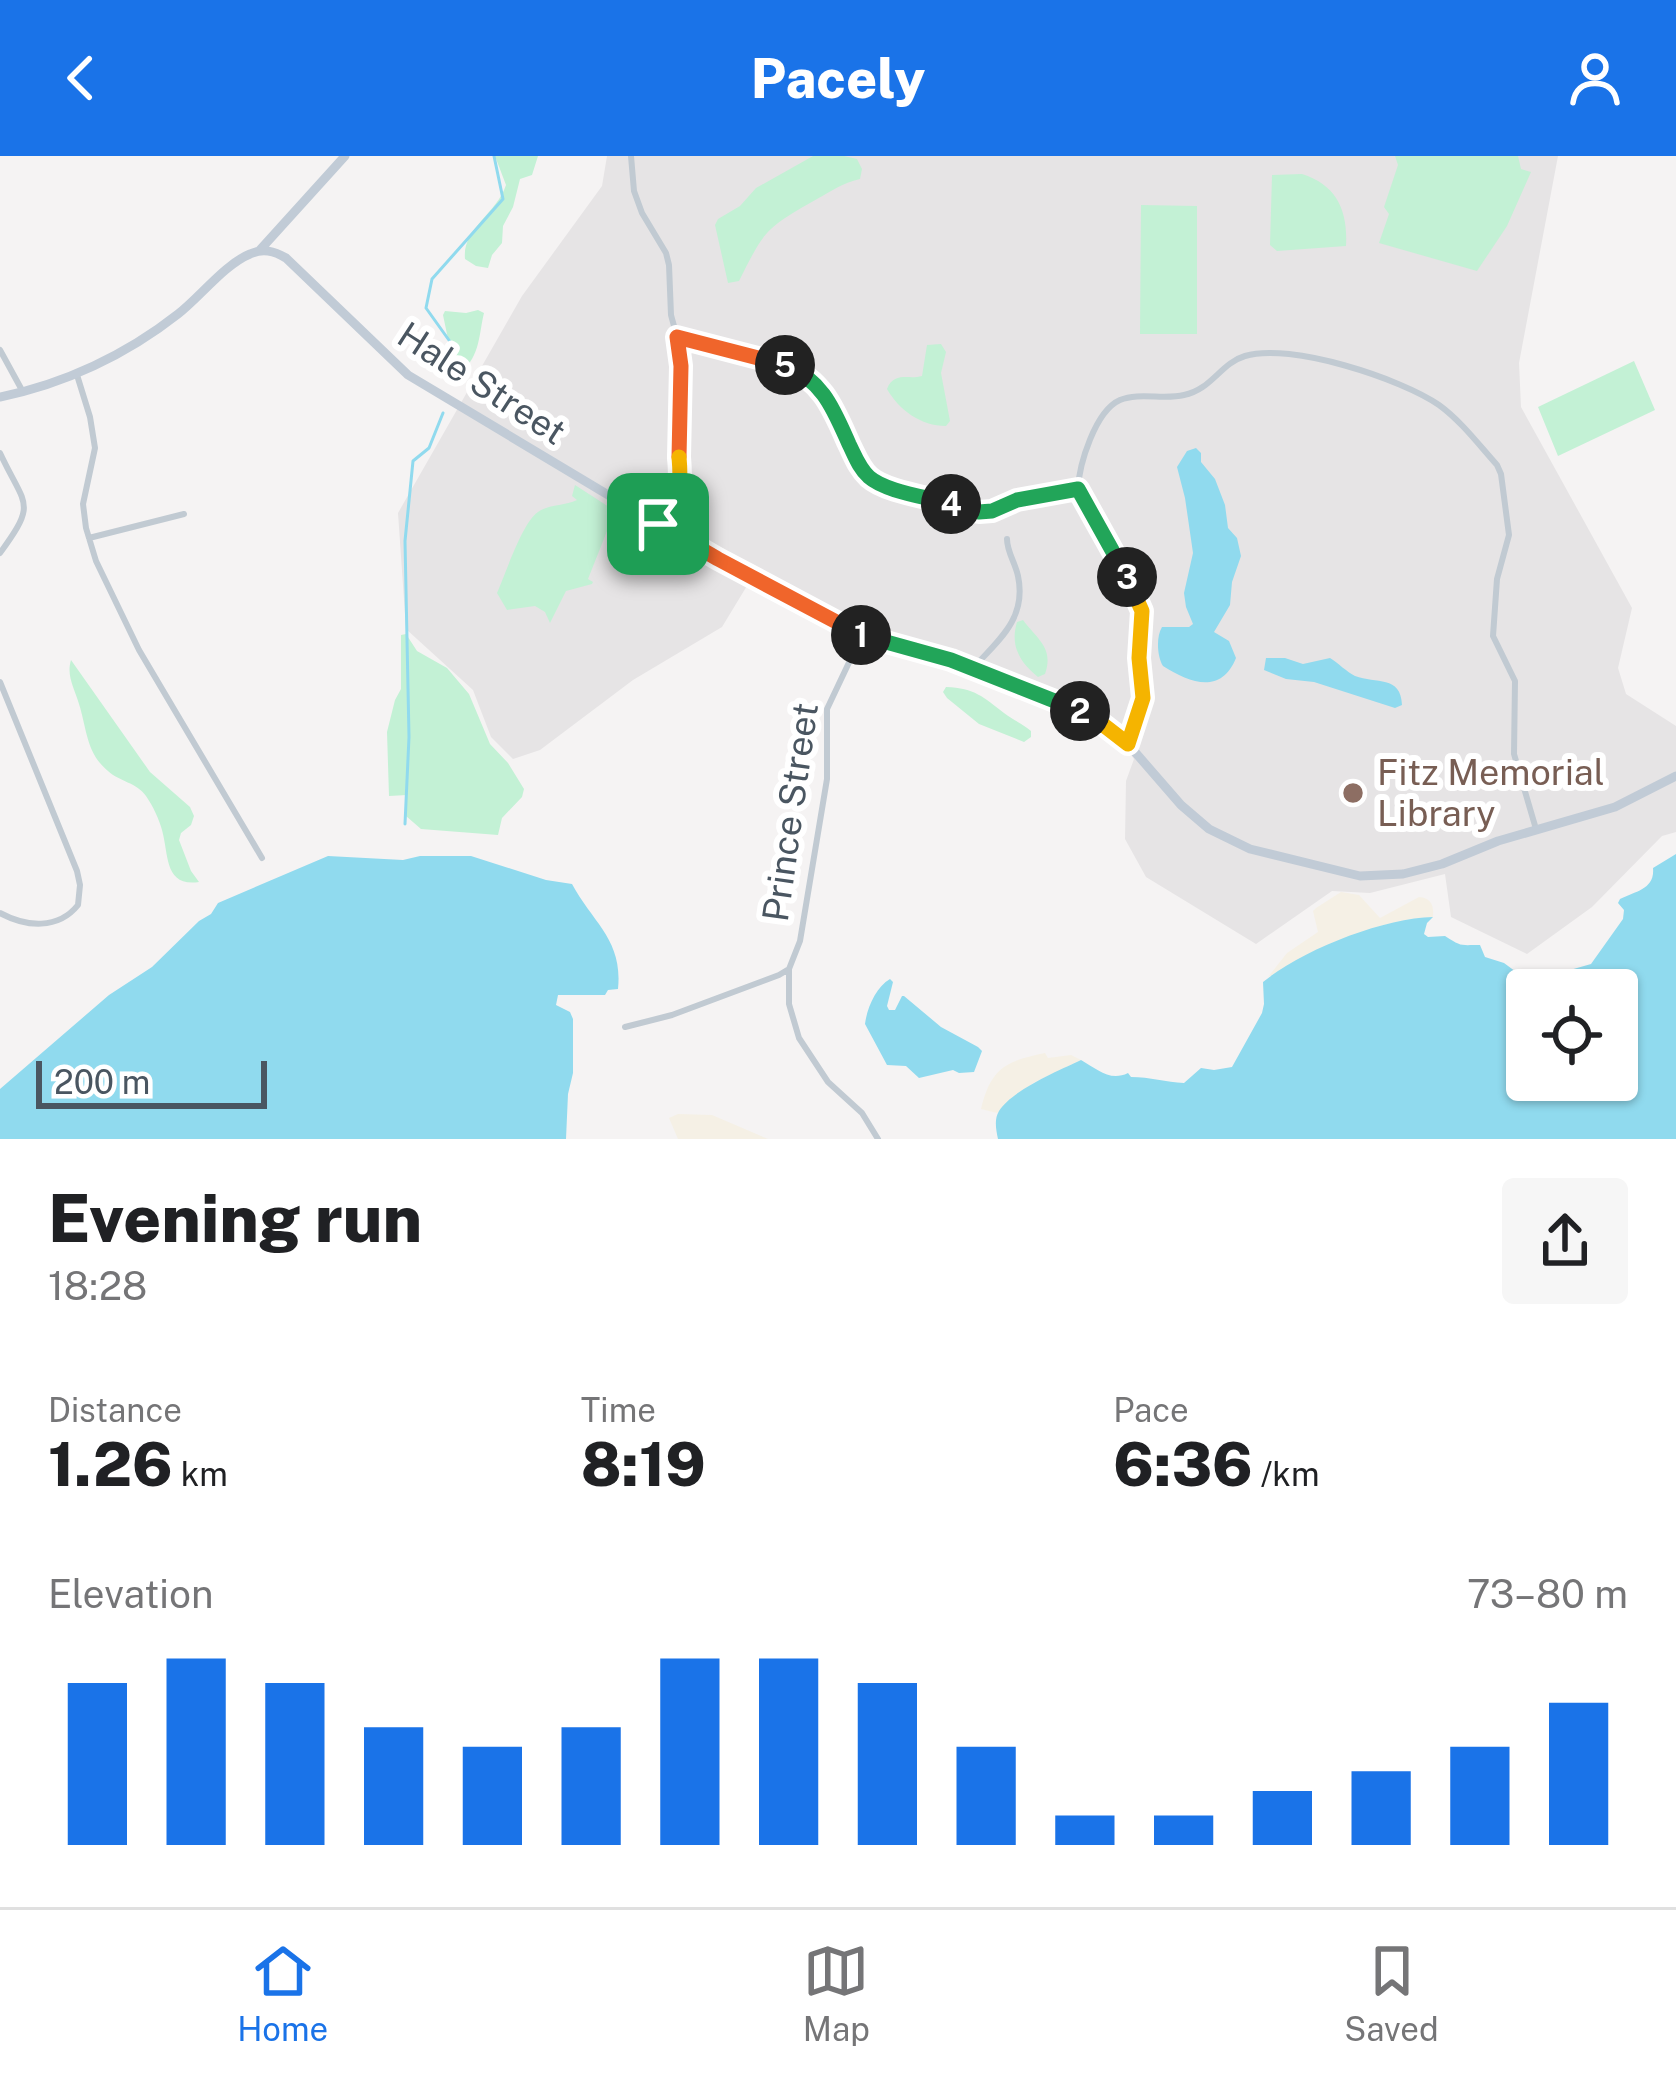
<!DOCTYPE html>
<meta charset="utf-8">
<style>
:root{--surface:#fff;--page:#f6f6f6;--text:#202124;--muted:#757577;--line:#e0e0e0;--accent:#1a73e8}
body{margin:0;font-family:"Public Sans",sans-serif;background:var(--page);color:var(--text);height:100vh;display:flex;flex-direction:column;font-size:45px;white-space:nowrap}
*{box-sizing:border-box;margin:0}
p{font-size:39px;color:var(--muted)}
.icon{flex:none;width:66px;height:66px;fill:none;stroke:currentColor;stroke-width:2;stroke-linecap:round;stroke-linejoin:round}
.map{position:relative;height:983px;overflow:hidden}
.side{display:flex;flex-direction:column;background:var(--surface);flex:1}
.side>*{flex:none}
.buttons{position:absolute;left:1506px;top:813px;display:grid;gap:24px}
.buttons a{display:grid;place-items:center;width:132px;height:132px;border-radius:12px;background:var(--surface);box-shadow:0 3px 9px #0004;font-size:60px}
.scale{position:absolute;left:36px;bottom:30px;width:231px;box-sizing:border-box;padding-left:12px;border:6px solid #4a5661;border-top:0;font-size:33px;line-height:42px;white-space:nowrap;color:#4a5661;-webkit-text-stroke:9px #fff;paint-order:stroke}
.pin{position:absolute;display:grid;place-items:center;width:102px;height:102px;color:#fff;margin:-51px;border-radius:24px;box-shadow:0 6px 18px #0006}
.km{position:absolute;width:60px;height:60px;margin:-30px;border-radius:50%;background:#222;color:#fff;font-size:33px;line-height:60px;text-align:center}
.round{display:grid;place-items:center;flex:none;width:126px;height:126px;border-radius:12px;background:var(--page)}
.summary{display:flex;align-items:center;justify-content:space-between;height:204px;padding:0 48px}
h1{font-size:66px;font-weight:800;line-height:90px}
.metrics{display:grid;grid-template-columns:repeat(3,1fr);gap:18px;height:204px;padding:12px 48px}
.metrics div{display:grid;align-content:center}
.metrics b{font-size:60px;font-weight:800}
.metrics small{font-size:33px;font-weight:400}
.metrics p{font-size:33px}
.chart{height:336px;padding:24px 48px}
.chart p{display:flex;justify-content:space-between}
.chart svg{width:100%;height:216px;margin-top:12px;stroke:var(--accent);stroke-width:6}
header{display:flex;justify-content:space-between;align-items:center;height:156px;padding:0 48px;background:var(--accent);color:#fff;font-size:54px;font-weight:800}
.dock{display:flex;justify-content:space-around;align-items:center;height:168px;border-top:3px solid var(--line);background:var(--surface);font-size:33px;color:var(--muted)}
.dock a{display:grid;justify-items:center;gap:6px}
.dock .active{color:var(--accent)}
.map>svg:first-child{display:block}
</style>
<header><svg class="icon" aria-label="back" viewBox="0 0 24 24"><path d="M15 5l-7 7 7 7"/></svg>Pacely<svg class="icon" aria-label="person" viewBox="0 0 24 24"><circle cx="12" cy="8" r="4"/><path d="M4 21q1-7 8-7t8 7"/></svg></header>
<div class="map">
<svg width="1676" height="983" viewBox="0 0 1676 983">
<rect width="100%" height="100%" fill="#f5f3f3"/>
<!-- education -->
<path fill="#e6e4e5" d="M607,0h951l-39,207 2,44 111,201 -14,60 8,26 50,32v106l-14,4 -70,71 -65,47 -76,-37 -6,-43 -75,19 -38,-2 -76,53 -110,-67 -21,-38 1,-58 8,-22 -36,-51 -233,-83 -109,-54 -34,56 -89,53 -93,70 -27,9 -22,-22 -18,-47 -67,-61 -8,-116 124,-217 80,-110z"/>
<!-- green -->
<path fill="#c3f1d5" d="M495,0h43l-6,19 -12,4 -7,28 -10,19 -1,17 -10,12 -4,13 -12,-2 -11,-7c-3,-31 31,-44 41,-74z
M813,0h31l13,3 5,10 -2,10c-18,4 -28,12 -43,20 -51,29 -52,30 -78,82l-11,2 -13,-58 3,-6 22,-13 16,-18z
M1395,0h123l3,13 10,3 -24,54 -30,45 -98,-28 10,-29 -5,-7 14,-42z
M1302,18c35,11 46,37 44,72l-69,5 -7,-6 2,-70z
M1141,49l56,1v128h-57z
M478,154l6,3c-5,20 -4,44 -22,57l-10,-12 -9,-43 2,-4 21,2z
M941,188l5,8 -5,21 9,48 -4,5c-25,0 -47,-16 -59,-37 7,-18 22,-9 35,-13l5,-31z
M1634,205l21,49 -97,46 -20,-49z
M575,329l48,31 -4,8 -8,-3 -23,58 5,3 -1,2 -26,7 -16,32 -5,-11 -10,-6 -28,4 -10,-17c9,-20 25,-70 41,-81 11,-8 27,-6 39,-12l-5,-4z
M1023,464c15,20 31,28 22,54l-7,3c-19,-15 -28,-32 -21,-55z
M406,478l11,17 30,17 22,26 21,50 18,19 16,26 -2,8 -20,21 -4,17 -77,-6 -15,-13 1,-21 -18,1 -2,-64 8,-32 6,-11v-54z
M71,504l79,112 40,35 4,9 -3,9 -10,8 -2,7 12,31 8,11c-35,5 -30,-27 -37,-52 -3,-11 -9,-24 -16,-34 -10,-14 -26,-14 -38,-25 -22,-18 -21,-42 -29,-67 -4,-15 -13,-28 -8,-44z
M946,531c29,1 37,10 58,26 9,7 19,11 27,18v6l-7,5 -45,-18 -32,-26 -4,-6z"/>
<!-- sand -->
<path fill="#f5f0e5" d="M1341,736l18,3 21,23 39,-21c12,1 15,8 14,20 -59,2 -114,34 -165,60l19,-24 31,-21 -5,-21 3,-3z
M1045,897l3,5 23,-3 10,5 -48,23 -36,30 -16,-4c10,-41 25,-48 64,-56z
M678,958l34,1 56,24h-90l-9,-21z"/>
<!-- water -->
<path fill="#90daee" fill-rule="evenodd" d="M1196,292l5,5v9l14,17 10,26 3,23 9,10 4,18 -9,26 -2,23 -16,27 15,9 7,17c-15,37 -46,25 -73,8 -6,-10 -7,-29 -1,-39h27l4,-3 -7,-17 -2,-14 9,-40 -8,-55 -8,-31 10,-16z
M1266,502h19l18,6 27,-6c8,5 17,14 25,18 21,8 46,-1 47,29l-7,3 -81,-26 -28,-3 -22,-9z
M1676,698v285h-678c-2,-9 -4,-20 1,-28 13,-21 61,-41 82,-51 16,9 29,22 47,13l3,4c19,0 35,5 53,6l17,-15 13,2 18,-3 30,-54 2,-9 -1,-22c39,-32 120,-64 170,-65l-6,6 -3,11 4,3 17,-1c17,11 15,9 35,9l5,12 19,6 23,17 21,-8 22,-2 21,-6 32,-45 1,-9 -6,-7 2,-4c16,-8 35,-10 33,-31zM1527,834h90v90h-90z
M328,700l75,4 17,-4h51l75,24 26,4c21,39 51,56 46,105l-10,1 -3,5h-47l-2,10 14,7 3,7v54l-5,21 -2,45h-566v-50l109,-94 43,-28 47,-46 12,-7 7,-11z
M890,823l3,3 -6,24 2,4h6l7,-14h2l37,31 37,20 4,4 -8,21 -15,1 -6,-3 -34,8 -13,-12 -19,-1 -22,-41c2,-16 11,-37 25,-45z"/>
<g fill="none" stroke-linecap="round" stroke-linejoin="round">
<!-- stream -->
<path stroke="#90daee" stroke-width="3" d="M451,226v-39l-25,-35 6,-29 71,-80 -9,-43
M405,668l4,-87 -4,-196 8,-80 16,-13 14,-35"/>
<!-- street -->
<path stroke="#c1cad2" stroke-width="6" d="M631,0l3,35 8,22 24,40 3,12 2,50 6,22 4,29 -3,68 2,53 -3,14 -20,23
M677,181c39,8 102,17 133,41 22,16 33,57 45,80 4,7 11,18 17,22 5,4 100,32 107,33 13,0 23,-8 35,-11 21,-7 43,-6 64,-13
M0,194l23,42
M77,219l13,42 5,31 -12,56 3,24 10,33 43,89 123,208
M0,297c25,54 38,48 0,100
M89,382l95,-24
M973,512c26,-28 54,-50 45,-92 -3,-14 -11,-24 -11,-37
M0,526l77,189 3,14 -2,20c-20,25 -52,22 -78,8
M1128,588l15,-46 -4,-40 3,-47 -34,-71 -30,-51c1,-24 17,-78 42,-89 19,-8 44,0 64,-5 27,-5 37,-32 61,-39 45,-14 157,23 194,49 22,16 40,40 58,60l4,9 8,61 -12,44 -4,57 22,45 -1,73 22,75
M789,813v35l10,34 29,44 34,31 16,26
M625,871l47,-12 107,-40 10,-6 11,-28 27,-162v-70l35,-74"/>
<!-- secondary -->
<path stroke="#c1cbd6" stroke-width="9" d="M259,95l86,-95
M0,241c64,-13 126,-42 178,-83 22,-17 47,-50 72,-60 13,-6 24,-3 36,4l122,117 257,154 177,97 20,9 111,33 114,46 41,30 53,61 28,24 41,20 110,27 43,-2 39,-10 56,-23 117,-34 61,-31"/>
</g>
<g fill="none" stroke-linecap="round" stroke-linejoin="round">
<defs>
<path id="split-1" d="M658,368l60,35 143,76"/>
<path id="split-2" d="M861,479l90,25 129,51"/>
<path id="split-3" d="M1080,555l17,9 31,24 15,-46 -4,-40 3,-47 -15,-34"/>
<path id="split-4" d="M951,348l28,8 13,-1 25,-11 61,-11 49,88"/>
<path id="split-5" d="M785,209c38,16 48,43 64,79 6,12 10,24 20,33 17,15 59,20 82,27"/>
<path id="split-6" d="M679,301l2,-91 -4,-29 108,28"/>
<path id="split-7" d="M658,368c22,-25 24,-33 21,-67"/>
</defs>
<!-- split-1 casing -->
<use href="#split-1" stroke="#fff" stroke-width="24"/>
<!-- split-2 casing -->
<use href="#split-2" stroke="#fff" stroke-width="24"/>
<!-- split-3 casing -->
<use href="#split-3" stroke="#fff" stroke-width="24"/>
<!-- split-4 casing -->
<use href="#split-4" stroke="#fff" stroke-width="24"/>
<!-- split-5 casing -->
<use href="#split-5" stroke="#fff" stroke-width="24"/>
<!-- split-6 casing -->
<use href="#split-6" stroke="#fff" stroke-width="24"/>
<!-- split-7 casing -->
<use href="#split-7" stroke="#fff" stroke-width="24"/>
<!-- split-1 -->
<use href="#split-1" stroke="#f0652b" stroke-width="15"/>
<!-- split-2 -->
<use href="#split-2" stroke="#22a559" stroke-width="15"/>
<!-- split-3 -->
<use href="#split-3" stroke="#f5b400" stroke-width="15"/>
<!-- split-4 -->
<use href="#split-4" stroke="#22a559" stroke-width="15"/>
<!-- split-5 -->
<use href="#split-5" stroke="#22a559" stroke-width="15"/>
<!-- split-6 -->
<use href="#split-6" stroke="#f0652b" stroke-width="15"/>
<!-- split-7 -->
<use href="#split-7" stroke="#f5b400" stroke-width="15"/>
</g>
<!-- markers -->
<circle fill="#8d6e63" stroke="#fff" stroke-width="4.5" cx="1353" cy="637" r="12"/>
<g text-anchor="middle" stroke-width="12" stroke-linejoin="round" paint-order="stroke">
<!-- street labels -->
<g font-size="36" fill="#4a5661" stroke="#fff">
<text transform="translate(482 227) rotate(33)" y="13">Hale Street</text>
<text transform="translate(790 656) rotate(-82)" y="13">Prince Street</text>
</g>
<!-- education labels -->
<g font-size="36" fill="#785e54" stroke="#fff" text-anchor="start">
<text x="1377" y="629">Fitz Memorial<tspan x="1377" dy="41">Library</tspan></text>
</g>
</g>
</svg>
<div class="buttons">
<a><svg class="icon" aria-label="locate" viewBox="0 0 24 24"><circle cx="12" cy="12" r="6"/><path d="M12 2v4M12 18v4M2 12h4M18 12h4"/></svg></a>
</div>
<div class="scale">200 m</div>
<div class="pin" style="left:658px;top:368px;background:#1e9e55"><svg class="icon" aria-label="arrive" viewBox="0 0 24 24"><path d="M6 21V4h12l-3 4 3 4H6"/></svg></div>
<b class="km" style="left:861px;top:479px">1</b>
<b class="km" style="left:1080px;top:555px">2</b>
<b class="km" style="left:1127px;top:421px">3</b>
<b class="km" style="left:951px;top:348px">4</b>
<b class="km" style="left:785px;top:209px">5</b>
</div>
<section class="side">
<div class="summary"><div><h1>Evening run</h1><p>18:28</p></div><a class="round"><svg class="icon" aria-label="share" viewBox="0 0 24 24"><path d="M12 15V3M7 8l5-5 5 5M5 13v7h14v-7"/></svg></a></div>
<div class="metrics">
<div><p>Distance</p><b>1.26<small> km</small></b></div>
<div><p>Time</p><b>8:19</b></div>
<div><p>Pace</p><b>6:36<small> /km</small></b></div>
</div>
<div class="chart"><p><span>Elevation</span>73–80 m</p>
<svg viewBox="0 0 160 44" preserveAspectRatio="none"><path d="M5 44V11M15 44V6M25 44V11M35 44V20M45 44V24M55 44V20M65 44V6M75 44V6M85 44V11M95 44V24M105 44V38M115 44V38M125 44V33M135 44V29M145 44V24M155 44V15"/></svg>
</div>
</section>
<nav class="dock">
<a class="active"><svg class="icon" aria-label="home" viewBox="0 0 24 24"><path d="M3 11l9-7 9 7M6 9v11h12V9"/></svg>Home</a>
<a><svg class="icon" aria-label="map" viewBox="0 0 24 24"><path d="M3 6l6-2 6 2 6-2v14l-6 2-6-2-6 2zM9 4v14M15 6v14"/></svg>Map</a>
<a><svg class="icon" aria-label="saved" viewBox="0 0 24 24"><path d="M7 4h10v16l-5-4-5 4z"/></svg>Saved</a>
</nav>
